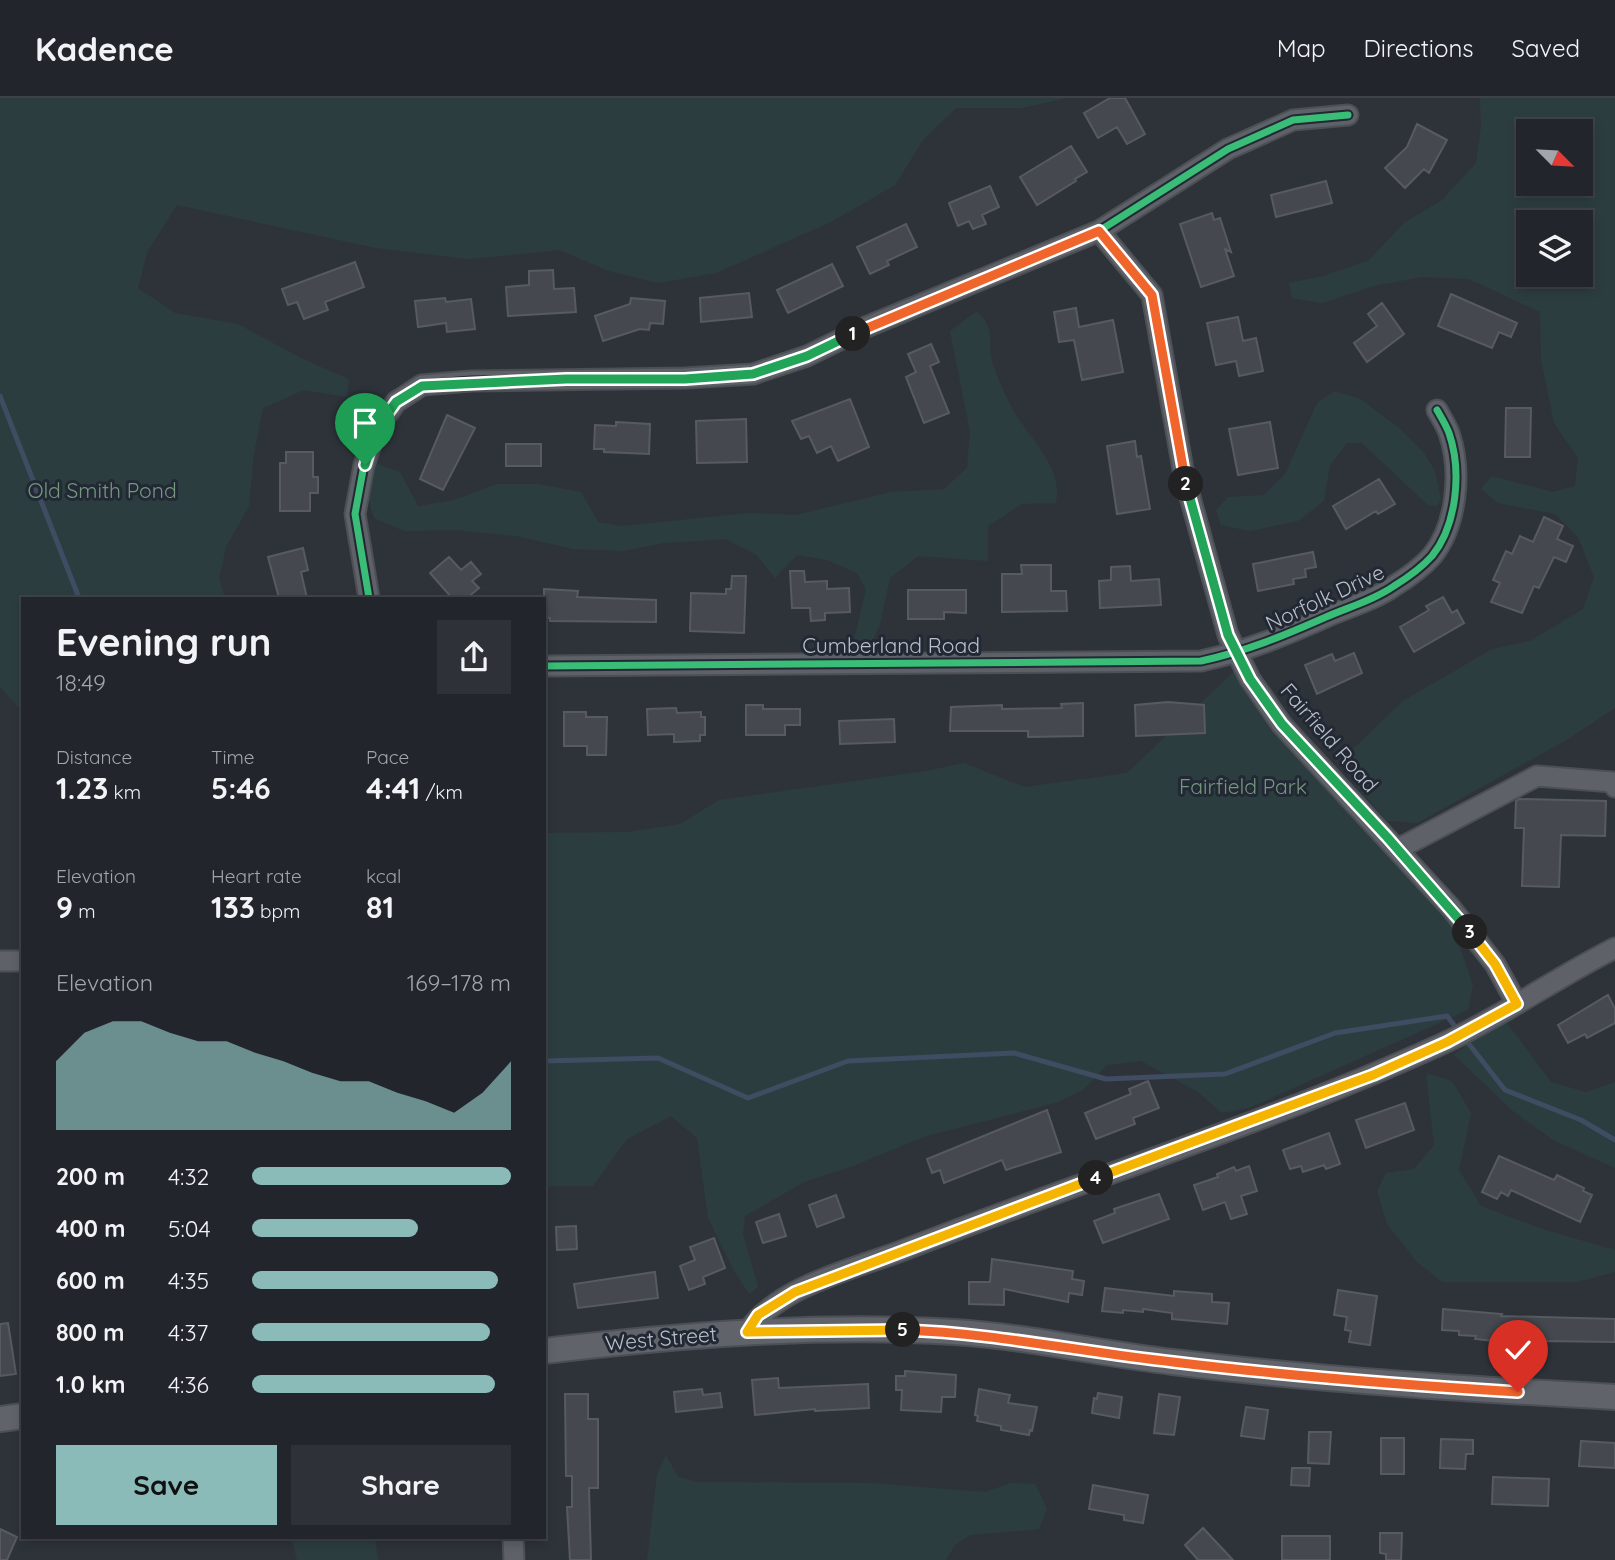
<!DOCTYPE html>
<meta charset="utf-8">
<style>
:root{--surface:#22262c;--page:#2e3238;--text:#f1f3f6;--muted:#a2a5a9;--line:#3f4348;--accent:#8bbbb9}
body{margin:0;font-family:Quicksand,sans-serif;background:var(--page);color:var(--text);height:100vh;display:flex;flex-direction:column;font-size:26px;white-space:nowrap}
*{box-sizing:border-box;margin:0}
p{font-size:23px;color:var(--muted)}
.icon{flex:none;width:38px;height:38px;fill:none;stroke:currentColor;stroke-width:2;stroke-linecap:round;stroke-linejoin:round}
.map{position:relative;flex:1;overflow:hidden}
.sheet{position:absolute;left:21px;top:499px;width:525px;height:942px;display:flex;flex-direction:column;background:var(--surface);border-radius:0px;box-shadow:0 4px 10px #0003,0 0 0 2px var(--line)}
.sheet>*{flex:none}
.needle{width:46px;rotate:114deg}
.buttons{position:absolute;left:1516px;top:21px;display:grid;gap:14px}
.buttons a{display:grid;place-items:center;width:77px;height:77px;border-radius:0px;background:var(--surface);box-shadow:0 4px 10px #0003,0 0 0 2px var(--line);font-size:35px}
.pin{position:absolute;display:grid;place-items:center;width:60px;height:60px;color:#fff;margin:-72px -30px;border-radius:50% 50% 50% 0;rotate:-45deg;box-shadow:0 0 7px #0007}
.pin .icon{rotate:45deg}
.km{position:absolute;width:35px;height:35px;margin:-18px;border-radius:50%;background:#222;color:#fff;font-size:19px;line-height:35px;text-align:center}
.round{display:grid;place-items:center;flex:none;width:74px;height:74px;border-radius:0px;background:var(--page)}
.head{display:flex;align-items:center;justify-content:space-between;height:119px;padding:0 35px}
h1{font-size:38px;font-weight:700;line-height:52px}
.metrics{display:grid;grid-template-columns:repeat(3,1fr);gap:10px;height:119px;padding:7px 35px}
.metrics div{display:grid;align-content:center}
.metrics b{font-size:30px;font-weight:700}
.metrics small{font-size:19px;font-weight:400}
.metrics p{font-size:19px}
.chart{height:196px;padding:14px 35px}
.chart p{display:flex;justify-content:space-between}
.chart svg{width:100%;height:126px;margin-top:7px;fill:var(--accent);opacity:.7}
.primary-button{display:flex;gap:14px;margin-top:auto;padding:14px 35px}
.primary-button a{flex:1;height:80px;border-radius:0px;background:var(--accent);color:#111;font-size:28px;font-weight:700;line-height:80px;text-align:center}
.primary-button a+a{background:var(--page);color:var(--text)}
ul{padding:0 35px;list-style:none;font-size:23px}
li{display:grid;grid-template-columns:112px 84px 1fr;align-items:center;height:52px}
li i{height:18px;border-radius:9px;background:var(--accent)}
header{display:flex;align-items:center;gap:42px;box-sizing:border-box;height:98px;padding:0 35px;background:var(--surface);border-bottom:2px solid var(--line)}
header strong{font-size:33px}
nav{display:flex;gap:38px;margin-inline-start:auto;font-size:24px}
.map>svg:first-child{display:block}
</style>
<header>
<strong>Kadence</strong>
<nav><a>Map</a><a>Directions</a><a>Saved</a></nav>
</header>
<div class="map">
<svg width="1615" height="1462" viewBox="0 0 1615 1462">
<rect width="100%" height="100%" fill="#2e333a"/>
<!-- green -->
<path fill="#2c3d40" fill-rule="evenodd" d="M0,0h1067l-45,10h-66l-33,32 -28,45 -64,37 -115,51 -58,10 -52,-13 -46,-20 -91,9 -93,-11 -199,-43 -30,47 -9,36 37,25 63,11 63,34 48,21 -2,18 -43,-7 -41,18 -9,45 -5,53 -23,41 -7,32 6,19h-202v115l-23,-26z
M1480,0h135v610l-47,31 -151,84 -30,-2 -34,-39 -1,-32 51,-49 89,-52 38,-8 53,-32 11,-32 -16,-40 -23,-23 -57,-11 -17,-14 11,-13 61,16 22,-6 3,-28 -24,-35 -13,-64 -1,-47 -71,-33 -46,-2 -46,8 -55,18 -30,-5 -3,-15 34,-7 45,-15 36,-38 38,-23 34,-37 5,-36zM1528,33h52v53h-52zM1528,124h52v53h-52z
M977,213c20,21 9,27 15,50 4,14 11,29 17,41 15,33 55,62 47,101l-34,1 -34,22v35l-70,-5 -28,22 -10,46 -7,16h-19l12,-50 -9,-17 -30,-13 -30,-5 -22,23 -18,-23 -32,-16 -61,4 -41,8 -50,-2 -57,-13 -59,-6 -53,1 -30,-13 -7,-24 7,-31 26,9 18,34 36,-6 43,-16h42l42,8 17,30 24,4 127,-13 47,2 95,-23 53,-3 23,-21 3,-37 -20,-100z
M1335,293l25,8 39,29 25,25 11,18 6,29 -4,6 -9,-1 -66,-62h-15l-17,22 -6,36 -26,20 -48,10 -29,-6 -5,-15 12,-13 36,-2 21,-21 32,-71z
M1246,562l202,254 25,71 -5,25 -219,98 -27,5 -24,-21 -57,-31 -34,4 -25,26 -27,12 -132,34 -70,29 -49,16 -59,34 -2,18 15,53 -9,7 -15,-23 -26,-53 -11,-80 -26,-22 -44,23 -34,47h-41l-8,6v-359l83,-1 53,-8 39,-24 207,-29 38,-8 60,24 103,-14z
M1507,925l44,59 35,10 29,-10v86l-62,-28 -40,-29 -59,-56 31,-26z
M1426,975l26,8 19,32 -12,57 22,36 61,23 73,21v22l-38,10h-135l-25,-20 -30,-38 -10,-33 9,-18 28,-4 20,-24z
M666,1357l12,22 20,5 171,1 116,9 26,-9 24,1 12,25 -8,20 -69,6 -15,10 -9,15h-299l10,-85z
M291,1439h84l3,23h-81z"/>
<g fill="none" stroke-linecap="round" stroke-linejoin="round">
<!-- stream -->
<path stroke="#3f4c62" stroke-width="5" d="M0,298l79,202
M544,963l114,-3 90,40 100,-37 166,-8 92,26 119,-5 110,-41 112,-17 58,74 76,30 34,20"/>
</g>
<!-- building -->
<path fill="#45494f" stroke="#575a61" stroke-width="2" d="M1110,0h15l20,36 -18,10 -10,-17 -19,11 -14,-25z
M1417,26l30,16 -18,33 -5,-4 -19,19 -20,-20 22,-21z
M1071,48l16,26 -12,7 1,2 -39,24 -17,-28z
M1326,83l6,22 -56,14 -5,-22z
M990,88l9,21 -17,8 4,9 -13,5 -4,-8 -11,5 -9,-23z
M1212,115l2,7 6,-2 11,34 -6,-3 9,27 -33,11 -21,-63z
M906,126l11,23 -30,14 2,4 -19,9 -13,-27z
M355,164l9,25 -39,15 3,8 -24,9 -7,-17 -9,3 -6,-16z
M832,166l11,22 -55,27 -11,-23z
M553,172l1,19 20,-1 2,24 -68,4 -2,-29 23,-2v-14z
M749,195l3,24 -51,5 -1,-24z
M1451,196l66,29 -6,14 -12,-5 -7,16 -54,-22z
M445,200l1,4 25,-3 4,30 -28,3 -1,-9 -28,4 -3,-26z
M631,200l34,3 -2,23 -13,-1 -1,7 -9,-1 -37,12 -8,-25 35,-12z
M1382,205l22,31 -37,28 -13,-19 23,-17 -9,-12z
M1076,210l3,19 34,-7 10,52 -41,8 -8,-40 -15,2 -5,-30z
M1238,219l5,24 13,-3 7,33 -24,5 -3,-15 -20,4 -9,-42z
M931,246l8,18 -9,4 19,47 -25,10 -18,-46 10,-5 -8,-18z
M850,301l19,48 -31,14 -7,-15 -14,7 -8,-17 -8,3 -9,-18z
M1506,310h25l-1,49h-25z
M447,317l28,13 -32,62 -23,-11z
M746,321l1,43 -50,1 -1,-42z
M616,324l34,2 -1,30 -45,-2v-3h-10l1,-24 21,1z
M1270,324l8,46 -40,7 -9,-46z
M1135,343l2,16 4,-1 9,53 -33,5 -10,-68z
M506,346h35v22h-35z
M286,354h27v25h5v16h-8v18h-30v-48h6z
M1379,381l16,25 -17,10 -2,-3 -30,18 -13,-23z
M1544,419l19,9 -6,13 16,7 -7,16 -12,-5 -15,31 -5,-2 -12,27 -31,-11 9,-19 -7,-3 13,-29 6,3 8,-18 13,6z
M303,450l5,22 -7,2 6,26h-28l-11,-41z
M1313,454l3,15 -11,2 1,8 -13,2 1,5 -36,7 -5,-27z
M449,459l12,13 10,-8 10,12 -9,7 7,7 -12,10h-15l-22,-25z
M1021,467h30v26h15l1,20 -65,1v-38h20z
M1130,468l1,15 28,-2 2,26 -61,3 -1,-27 12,-1v-13z
M790,473h14l1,11 22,-1v8l22,-1 1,24 -25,1v7l-14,1 -1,-13h-18z
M732,478h14l-2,57 -54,-2 1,-38 35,1v-5h5z
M544,491l34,2 -1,6 79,3v22l-106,-1v-3l-6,-1z
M908,492h58v23l-22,-1v7h-36z
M1443,499l9,16 5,-3 7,13 -50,29 -14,-25 29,-17 -3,-4z
M1354,555l8,20 -45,21 -12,-29 27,-11 3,7z
M1168,604l36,3 1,28 -69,3 -1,-31z
M1083,605v33l-55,1v-6h-78l1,-24 51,-2v4l60,-1 -1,-4z
M746,607h17v4h37v16h-15v10h-39z
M676,610l1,5 24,-1v5h4v18h-5v6l-26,1v-8l-26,1 -1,-26z
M564,614h22v5h21l-1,38h-19v-9h-23z
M894,621l1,23 -55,2 -1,-23z
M1519,701l87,2 -1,35 -44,-1 -2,52 -37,-1 2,-58h-9l1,-27z
M1608,897l7,14v14l-28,15 -2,-4 -17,9 -10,-18z
M1148,983l11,27 -26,10 2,6 -39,15 -11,-26 46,-19 -2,-5z
M1405,1005l9,27 -48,18 -10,-28z
M1047,1012l14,42 -55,18 -4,-10 -58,23 -4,-13 -8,3 -5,-14z
M1329,1035l11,31 -14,5 -2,-4 -21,7 -2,-6 -11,3 -7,-19z
M1499,1058l55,24 3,-5 27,13 -1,3 9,4 -12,27 -69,-32 -3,6 -7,-4 -4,7 -15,-7z
M1249,1068l8,25 -16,5 6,18 -16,5 -6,-17 -22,8 -9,-25 24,-8 -1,-3 17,-7 2,4z
M1159,1096l10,25 -66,24 -9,-22 21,-8 -1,-4z
M836,1097l8,22 -27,10 -8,-22z
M779,1116l7,22 -23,7 -7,-21z
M576,1128l1,23 -20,1 -1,-23z
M714,1140l11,30 -22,9 2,7 -16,6 -9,-24 15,-6 -5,-13z
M992,1161l81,12 -1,8 12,2 -2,14 -13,-2 -1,9 -64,-13v16l-35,-1v-22h21z
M655,1174l3,26 -80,10 -4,-24z
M1105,1190l69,8v-5l38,3v8l17,1 -2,21 -55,-5v-6l-29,-4v3l-20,-2v3l-21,-2z
M1338,1192l39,6 -7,49 -21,-3 2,-11 -6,-1 2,-13 -13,-2z
M1443,1211l59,5 -1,2 114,3v23l-73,-1 -1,5 -66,-7 1,-3 -17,-1v-4l-17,-1z
M8,1225l8,51 -16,2v-52z
M905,1273l51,4 -1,22h-13l-1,15 -40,-2 1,-20h-6v-14h9z
M778,1280l1,10 89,-4 1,24 -54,3v-2l-60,6 -3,-35z
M702,1291l1,6 17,-2 2,14 -46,5 -2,-20z
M979,1291l31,6 -2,8 29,4 -5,24 -2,-1 -1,5 -28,-5v-4l-24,-5 1,-5 -3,-1z
M1098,1295l24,4 -3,21 -27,-5 2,-15 3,1z
M565,1296h23v25h10v69h-9l2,72h-21l-3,-53h5v-31h-6z
M1159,1296l21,3 -6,38 -20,-2z
M1246,1309l22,3 -4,29 -23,-3z
M1309,1334h22l-2,32 -21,-1z
M1381,1340h23v36h-23z
M1441,1341l32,1v14h-7l-1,15 -25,-1z
M1581,1343l34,2v25l-36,-2z
M1292,1370h18l-1,18 -18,-1z
M1493,1379l56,2 -1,27 -56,-2z
M1093,1387l55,10 -5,28 -19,-3v-5l-35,-6z
M1203,1430l30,32h-35l-13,-15z
M0,1431l17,8 -10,23h-7z
M1380,1435h22l-1,27h-15v-6l-6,-1z
M1282,1438h48v24h-48z"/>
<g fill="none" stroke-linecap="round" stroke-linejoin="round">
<defs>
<path id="minor" d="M1099,133l53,64 32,180 44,160 22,44 32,46 169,183 44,56 22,40
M369,500l-14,-84 9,-49 12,-35 20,-28 26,-17 49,-4 214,-3 68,-4 54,-18 59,-29 233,-96 129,-82 65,-29 55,-5
M544,568l657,-5c46,-10 82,-25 125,-44 23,-10 48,-17 68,-31 13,-8 28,-19 38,-30 25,-31 30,-85 17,-123 -3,-8 -8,-16 -12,-23
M1398,751l139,-73 75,6 3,5
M0,863h23
M747,1234c31,-46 107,-63 157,-82 179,-70 365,-127 540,-207 59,-27 113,-66 171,-95
M513,1438l1,24"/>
<path id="major" d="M544,1253c136,-16 273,-27 410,-19 71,4 148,22 219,30 147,18 294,27 442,35
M0,1321l23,-3"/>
</defs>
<!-- minor casing -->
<use href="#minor" stroke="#4c4f54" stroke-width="23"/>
<!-- major casing -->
<use href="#major" stroke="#4c4f56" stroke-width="28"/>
<!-- minor -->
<use href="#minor" stroke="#5e6168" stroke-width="19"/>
<!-- major -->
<use href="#major" stroke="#60646a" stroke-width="24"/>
<defs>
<path id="cycleway" d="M369,500l-14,-84 9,-49 12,-35 20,-28 26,-17 49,-4 214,-3 68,-4 54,-18 59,-29 233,-96 129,-82 65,-29 55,-5
M544,568l657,-5c46,-10 82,-25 125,-44 23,-10 48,-17 68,-31 13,-8 28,-19 38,-30 25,-31 30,-85 17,-123 -3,-8 -8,-16 -12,-23"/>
</defs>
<!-- cycleway casing -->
<use href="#cycleway" stroke="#222934" stroke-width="11"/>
<!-- cycleway -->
<use href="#cycleway" stroke="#3abd76" stroke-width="7"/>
</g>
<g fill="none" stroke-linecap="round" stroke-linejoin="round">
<defs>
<path id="split-1" d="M365,367l11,-35 20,-28 26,-16 144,-7h119l68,-5 54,-18 46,-22"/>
<path id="split-2" d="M853,236l246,-103 53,64 34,189"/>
<path id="split-3" d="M1186,386l42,151 22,44 32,45 105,113 83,95"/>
<path id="split-4" d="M1096,1080l277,-103 74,-33 70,-38 -22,-40 -25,-32"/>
<path id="split-5" d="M903,1232l-156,2 11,-17 37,-23 301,-114"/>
<path id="split-6" d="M903,1232c90,3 179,22 270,32 115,14 230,23 345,30"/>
</defs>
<!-- split-1 casing -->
<use href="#split-1" stroke="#fff" stroke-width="14"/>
<!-- split-2 casing -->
<use href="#split-2" stroke="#fff" stroke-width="14"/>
<!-- split-3 casing -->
<use href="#split-3" stroke="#fff" stroke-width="14"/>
<!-- split-4 casing -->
<use href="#split-4" stroke="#fff" stroke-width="14"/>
<!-- split-5 casing -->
<use href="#split-5" stroke="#fff" stroke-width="14"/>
<!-- split-6 casing -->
<use href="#split-6" stroke="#fff" stroke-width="14"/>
<!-- split-1 -->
<use href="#split-1" stroke="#22a559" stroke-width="9"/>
<!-- split-2 -->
<use href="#split-2" stroke="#f0652b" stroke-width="9"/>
<!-- split-3 -->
<use href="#split-3" stroke="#22a559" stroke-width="9"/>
<!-- split-4 -->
<use href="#split-4" stroke="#f5b400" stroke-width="9"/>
<!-- split-5 -->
<use href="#split-5" stroke="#f5b400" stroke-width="9"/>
<!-- split-6 -->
<use href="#split-6" stroke="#f0652b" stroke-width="9"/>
</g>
<g text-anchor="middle" stroke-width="6" stroke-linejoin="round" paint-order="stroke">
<!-- park labels -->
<g font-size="21" fill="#74977d" stroke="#222934">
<text x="102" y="400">Old Smith Pond</text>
<text x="1243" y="696">Fairfield Park</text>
</g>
<!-- street labels -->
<g font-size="21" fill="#babfc9" stroke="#222934">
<text transform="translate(1325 500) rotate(-25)" y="7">Norfolk Drive</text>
<text x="891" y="555">Cumberland Road</text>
<text transform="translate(1329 640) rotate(49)" y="7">Fairfield Road</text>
<text transform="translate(661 1241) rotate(-5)" y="7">West Street</text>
</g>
</g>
</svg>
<div class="buttons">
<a><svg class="needle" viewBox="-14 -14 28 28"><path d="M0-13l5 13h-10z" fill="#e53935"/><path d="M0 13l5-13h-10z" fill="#a2a5a9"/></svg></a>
<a><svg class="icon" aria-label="layers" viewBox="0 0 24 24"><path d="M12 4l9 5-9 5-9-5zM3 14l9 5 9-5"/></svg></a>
</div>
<div class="pin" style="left:365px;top:367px;background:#1e9e55"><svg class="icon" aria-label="arrive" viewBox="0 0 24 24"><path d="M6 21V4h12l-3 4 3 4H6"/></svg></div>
<div class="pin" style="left:1518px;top:1294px;background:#d93025"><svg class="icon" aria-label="check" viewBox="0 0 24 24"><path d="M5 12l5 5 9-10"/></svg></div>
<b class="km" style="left:853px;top:236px">1</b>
<b class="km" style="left:1186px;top:386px">2</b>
<b class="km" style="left:1470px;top:834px">3</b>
<b class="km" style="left:1096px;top:1080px">4</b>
<b class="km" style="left:903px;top:1232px">5</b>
<section class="sheet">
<div class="head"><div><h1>Evening run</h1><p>18:49</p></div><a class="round"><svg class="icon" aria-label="share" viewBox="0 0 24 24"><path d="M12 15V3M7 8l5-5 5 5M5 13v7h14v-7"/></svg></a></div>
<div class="metrics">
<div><p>Distance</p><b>1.23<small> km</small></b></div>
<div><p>Time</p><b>5:46</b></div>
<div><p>Pace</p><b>4:41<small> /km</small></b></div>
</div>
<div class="metrics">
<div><p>Elevation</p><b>9<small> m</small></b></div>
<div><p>Heart rate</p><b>133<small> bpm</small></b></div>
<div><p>kcal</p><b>81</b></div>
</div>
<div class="chart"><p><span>Elevation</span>169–178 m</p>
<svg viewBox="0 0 160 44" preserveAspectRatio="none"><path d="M0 44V20L10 10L20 6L30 6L40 10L50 13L60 13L70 17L80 20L90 24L100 27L110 27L120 31L130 34L140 38L150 31L160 20V44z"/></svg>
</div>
<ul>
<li><b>200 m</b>4:32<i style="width:100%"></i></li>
<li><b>400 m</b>5:04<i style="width:64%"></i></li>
<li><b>600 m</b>4:35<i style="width:95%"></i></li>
<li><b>800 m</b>4:37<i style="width:92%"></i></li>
<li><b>1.0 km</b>4:36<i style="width:94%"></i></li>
</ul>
<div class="primary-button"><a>Save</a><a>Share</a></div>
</section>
</div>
